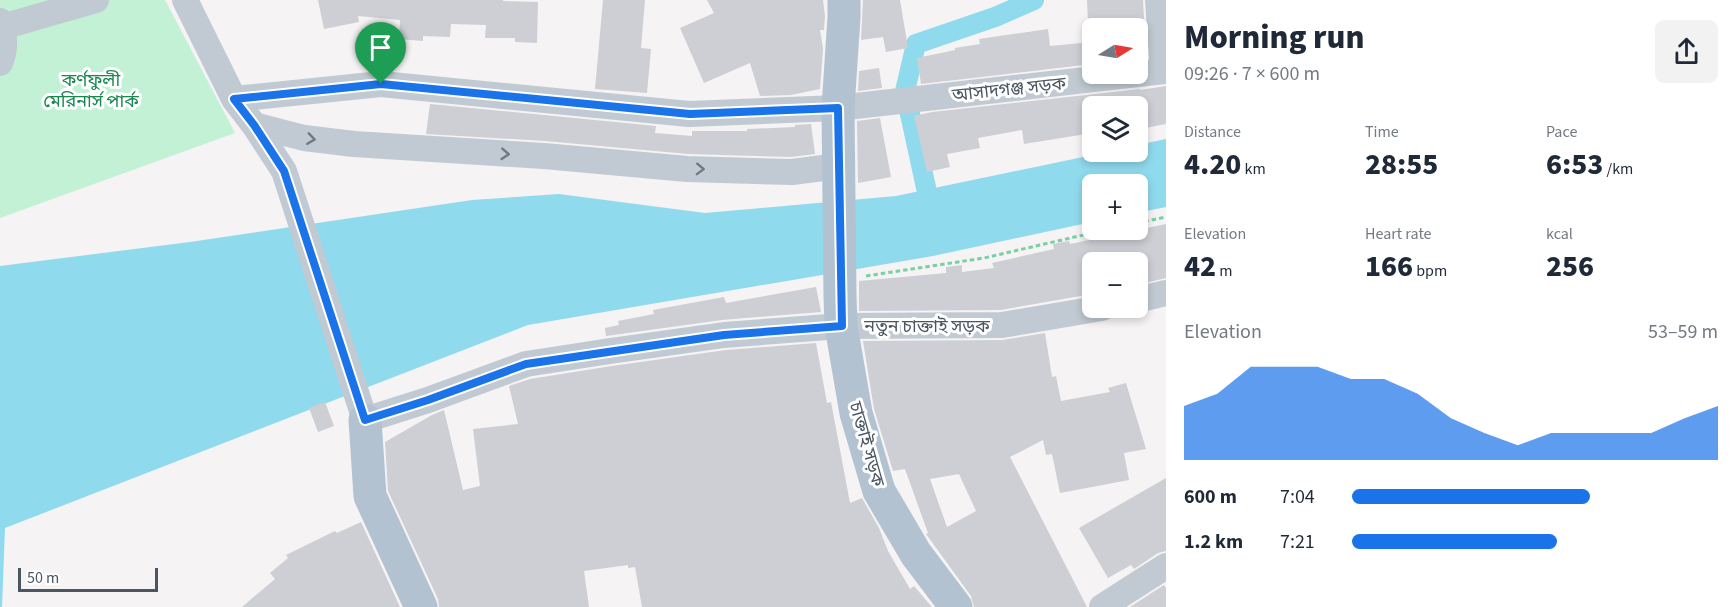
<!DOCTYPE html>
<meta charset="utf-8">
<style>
:root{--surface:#fff;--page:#f2f2f3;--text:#1f2937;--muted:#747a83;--accent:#1a73e8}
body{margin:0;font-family:"Source Sans 3","Noto Sans Bengali",sans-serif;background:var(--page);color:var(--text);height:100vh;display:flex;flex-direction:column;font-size:22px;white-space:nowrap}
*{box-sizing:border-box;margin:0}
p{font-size:20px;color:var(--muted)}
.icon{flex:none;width:33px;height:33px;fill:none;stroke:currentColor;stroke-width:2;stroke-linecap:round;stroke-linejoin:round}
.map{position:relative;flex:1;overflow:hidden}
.side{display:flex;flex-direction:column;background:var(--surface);width:570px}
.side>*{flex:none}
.needle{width:39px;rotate:79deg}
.fabs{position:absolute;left:1082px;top:18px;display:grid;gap:12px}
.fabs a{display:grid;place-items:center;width:66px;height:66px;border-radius:9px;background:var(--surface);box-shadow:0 3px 9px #0003;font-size:30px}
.scale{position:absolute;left:18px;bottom:15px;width:140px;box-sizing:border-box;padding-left:6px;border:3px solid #4a5661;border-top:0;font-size:16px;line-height:21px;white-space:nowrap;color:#4a5661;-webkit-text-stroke:4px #fff;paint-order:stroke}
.pin{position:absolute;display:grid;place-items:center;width:51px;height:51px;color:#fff;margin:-62px -26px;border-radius:50% 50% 50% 0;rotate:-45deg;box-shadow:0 0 6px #0007}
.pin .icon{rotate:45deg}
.round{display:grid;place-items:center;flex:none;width:63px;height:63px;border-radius:9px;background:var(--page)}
.summary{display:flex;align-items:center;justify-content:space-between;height:102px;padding:0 18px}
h1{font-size:33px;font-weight:800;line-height:45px}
.metrics{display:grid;grid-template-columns:repeat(3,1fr);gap:9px;height:102px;padding:6px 18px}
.metrics div{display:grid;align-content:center}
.metrics b{font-size:30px;font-weight:800}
.metrics small{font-size:16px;font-weight:400}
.metrics p{font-size:16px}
.chart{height:168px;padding:12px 18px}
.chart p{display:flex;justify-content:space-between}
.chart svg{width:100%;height:108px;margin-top:6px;fill:var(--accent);opacity:.7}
ul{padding:0 18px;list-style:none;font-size:20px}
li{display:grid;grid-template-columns:96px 72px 1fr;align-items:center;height:45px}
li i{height:15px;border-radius:8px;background:var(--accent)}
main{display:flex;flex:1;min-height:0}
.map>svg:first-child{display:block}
</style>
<main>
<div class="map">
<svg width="1166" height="607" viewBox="0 0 1166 607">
<rect width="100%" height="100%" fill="#f5f3f3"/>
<!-- green -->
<path fill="#c3f1d5" d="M0,0h165l70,133 -235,85z"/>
<!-- water -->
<path fill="#90daee" d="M1166,139v68l-29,6v-29h-45v38l-159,34 -405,69 -523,203 -3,79h-2v-341l190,-24 282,-42 87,-6 146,19 191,-17 211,-44h30v-7z"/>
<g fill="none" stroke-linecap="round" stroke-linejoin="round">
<!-- canal -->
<path stroke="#90daee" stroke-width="20" d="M932,215l-27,-124 11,-47 79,-27 39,-17"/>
</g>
<!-- building -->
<path fill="#cdcfd5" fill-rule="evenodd" d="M318,0h185v1l35,1 -1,41 -22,-1v-4h-30l1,-13 -35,-1 -1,13 -27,-1v5l-24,-2 1,-19 -42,-4 1,6 -35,7z
M603,0h42l-4,48 10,1 -4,44 -52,-4z
M707,0h116l2,16 -1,14h-4l3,19 -3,40 -29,6 -31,1 -10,-33 -46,20 -24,-55 34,-15z
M863,0h37l8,48 -22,4 -3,-15 -22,3z
M1087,0h56l1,19 -56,4z
M1048,29l2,17 42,-4v22l-171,20 -4,-26 38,-8v-2l25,-4 -1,-5z
M879,68l3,20 -24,3 1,-20z
M1166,86v38l-21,4 -4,-22h-49v27l-68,11 -2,-14 -44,8 2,10 -33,6 3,13 -23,5 -13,-56 18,-4 208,-23v1z
M430,104l226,22 -1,7 37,3v-5h55v-2l48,-2v-2l16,-1 4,30 -24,3 -103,-3 -143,-13 -119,-7z
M880,118l11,59 -33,6 -1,-62z
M1166,224v54l-29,7v-23h-45v32l-91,16 -142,1v-30l87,-8v-6l16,-2v7l32,-4 -2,-5 62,-14 -1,-5 16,-3 1,3z
M816,287l5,25 -99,8 -116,16 -1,-8 14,-3 -1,-4 36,-7 -1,-4 71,-13 2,6z
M1045,333l7,44 4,-1 5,25 49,-9 -2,-4 18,-5 20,66 -22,4 5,27 -69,13 -8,-39 -6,1 -3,-15 -33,17 77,150h-113l-3,-11 -45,-62 2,-1 -23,-64 -12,2 -19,-62 -11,-68 139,-1zM959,474l17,37 -29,16 -17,-48z
M816,343l11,60 4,-1 19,101 12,-5 17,30 9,23 22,38 4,-3 18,21h-290l-7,-40 -7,1v-3l-44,6 5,36h-150l-1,-8 -50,-108 -3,-49 47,-27 12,-5 19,80 17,-4 -7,-57 45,-5 -9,-38 21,-7 82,-13 114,-16z
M325,402l9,24 -16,6 -9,-24z
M1166,478v73l-8,2 -24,16 -3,-4 -23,13 -29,-50z
M361,522l39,85h-158l33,-28 -5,-6 18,-15 -2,-3 49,-24 2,2z
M1164,585l2,3v19h-36z"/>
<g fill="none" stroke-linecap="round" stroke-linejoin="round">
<!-- path -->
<path stroke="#7ad0a6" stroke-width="3" stroke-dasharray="4.5 3" stroke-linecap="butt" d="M1137,223l29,-6
M866,276l118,-18 121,-28"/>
<!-- minor -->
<path stroke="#c1cad2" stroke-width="26" d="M185,0l49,99 20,26 30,46 81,249 63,-20 98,-36 84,-13 114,-16 117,-9 161,-1 100,-17
M1158,0l5,71
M0,21c5,14 6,28 0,42
M2,27l94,-27
M234,99l147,-15 308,30 149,-6 328,-37
M254,125l50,13 50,6 190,12 143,13 105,3 46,-6
M1137,300l29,-7
M1102,607l64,-41"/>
<!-- major -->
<path stroke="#b3c2d1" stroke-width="33" d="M844,0v17l-6,91 2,188 1,30 15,87 23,78 37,63 40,53
M365,420l5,76 51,111"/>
</g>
<!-- one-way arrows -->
<defs><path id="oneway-chevron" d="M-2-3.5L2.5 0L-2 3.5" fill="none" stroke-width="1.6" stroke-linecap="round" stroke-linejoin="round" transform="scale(1.5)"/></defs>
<g stroke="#6e7983">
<use href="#oneway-chevron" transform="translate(311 139) rotate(8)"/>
<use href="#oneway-chevron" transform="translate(505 154) rotate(4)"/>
<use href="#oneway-chevron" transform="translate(700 169) rotate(2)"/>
</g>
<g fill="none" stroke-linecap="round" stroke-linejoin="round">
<defs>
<path id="route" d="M381,84l309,30 148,-6 4,218 -118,9 -198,29 -98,36 -63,20 -81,-249 -30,-46 -20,-26z"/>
</defs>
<!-- route casing -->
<use href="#route" stroke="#fff" stroke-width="12"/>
<!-- route -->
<use href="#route" stroke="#1a73e8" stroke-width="8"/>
</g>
<g text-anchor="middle" stroke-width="6" stroke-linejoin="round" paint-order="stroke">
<!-- park labels -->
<g font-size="18" fill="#17864f" stroke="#fff">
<text x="91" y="86">কর্ণফুলী<tspan x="91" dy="21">মেরিনার্স পার্ক</tspan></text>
</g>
<!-- street labels -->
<g font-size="18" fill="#4a5661" stroke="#fff">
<text transform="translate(1009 89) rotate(-6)" y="6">আসাদগঞ্জ সড়ক</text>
<text x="927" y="332">নতুন চাক্তাই সড়ক</text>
<text transform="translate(867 444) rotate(74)" y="6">চাক্তাই সড়ক</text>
</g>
</g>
</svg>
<div class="fabs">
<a><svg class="needle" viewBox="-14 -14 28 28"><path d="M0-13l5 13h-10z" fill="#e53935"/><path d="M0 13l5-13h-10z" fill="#747a83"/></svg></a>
<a><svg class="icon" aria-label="layers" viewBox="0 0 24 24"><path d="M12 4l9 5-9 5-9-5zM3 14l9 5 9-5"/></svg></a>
<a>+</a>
<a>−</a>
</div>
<div class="scale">50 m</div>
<div class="pin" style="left:381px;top:84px;background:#1e9e55"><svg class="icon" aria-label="arrive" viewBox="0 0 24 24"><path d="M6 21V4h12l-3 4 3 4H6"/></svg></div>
</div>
<section class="side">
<div class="summary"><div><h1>Morning run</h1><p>09:26 · 7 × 600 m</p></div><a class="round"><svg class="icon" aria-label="share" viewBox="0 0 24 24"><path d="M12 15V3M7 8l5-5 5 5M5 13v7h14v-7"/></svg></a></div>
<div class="metrics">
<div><p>Distance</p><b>4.20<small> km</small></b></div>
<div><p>Time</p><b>28:55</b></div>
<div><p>Pace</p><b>6:53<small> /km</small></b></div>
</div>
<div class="metrics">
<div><p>Elevation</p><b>42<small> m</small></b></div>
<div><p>Heart rate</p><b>166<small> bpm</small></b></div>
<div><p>kcal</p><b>256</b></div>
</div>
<div class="chart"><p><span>Elevation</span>53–59 m</p>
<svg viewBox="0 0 160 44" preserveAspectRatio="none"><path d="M0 44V22L10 17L20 6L30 6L40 6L50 11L60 11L70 17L80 27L90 33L100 38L110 33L120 33L130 33L140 33L150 27L160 22V44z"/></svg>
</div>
<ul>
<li><b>600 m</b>7:04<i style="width:65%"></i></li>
<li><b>1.2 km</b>7:21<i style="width:56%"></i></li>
</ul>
</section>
</main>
